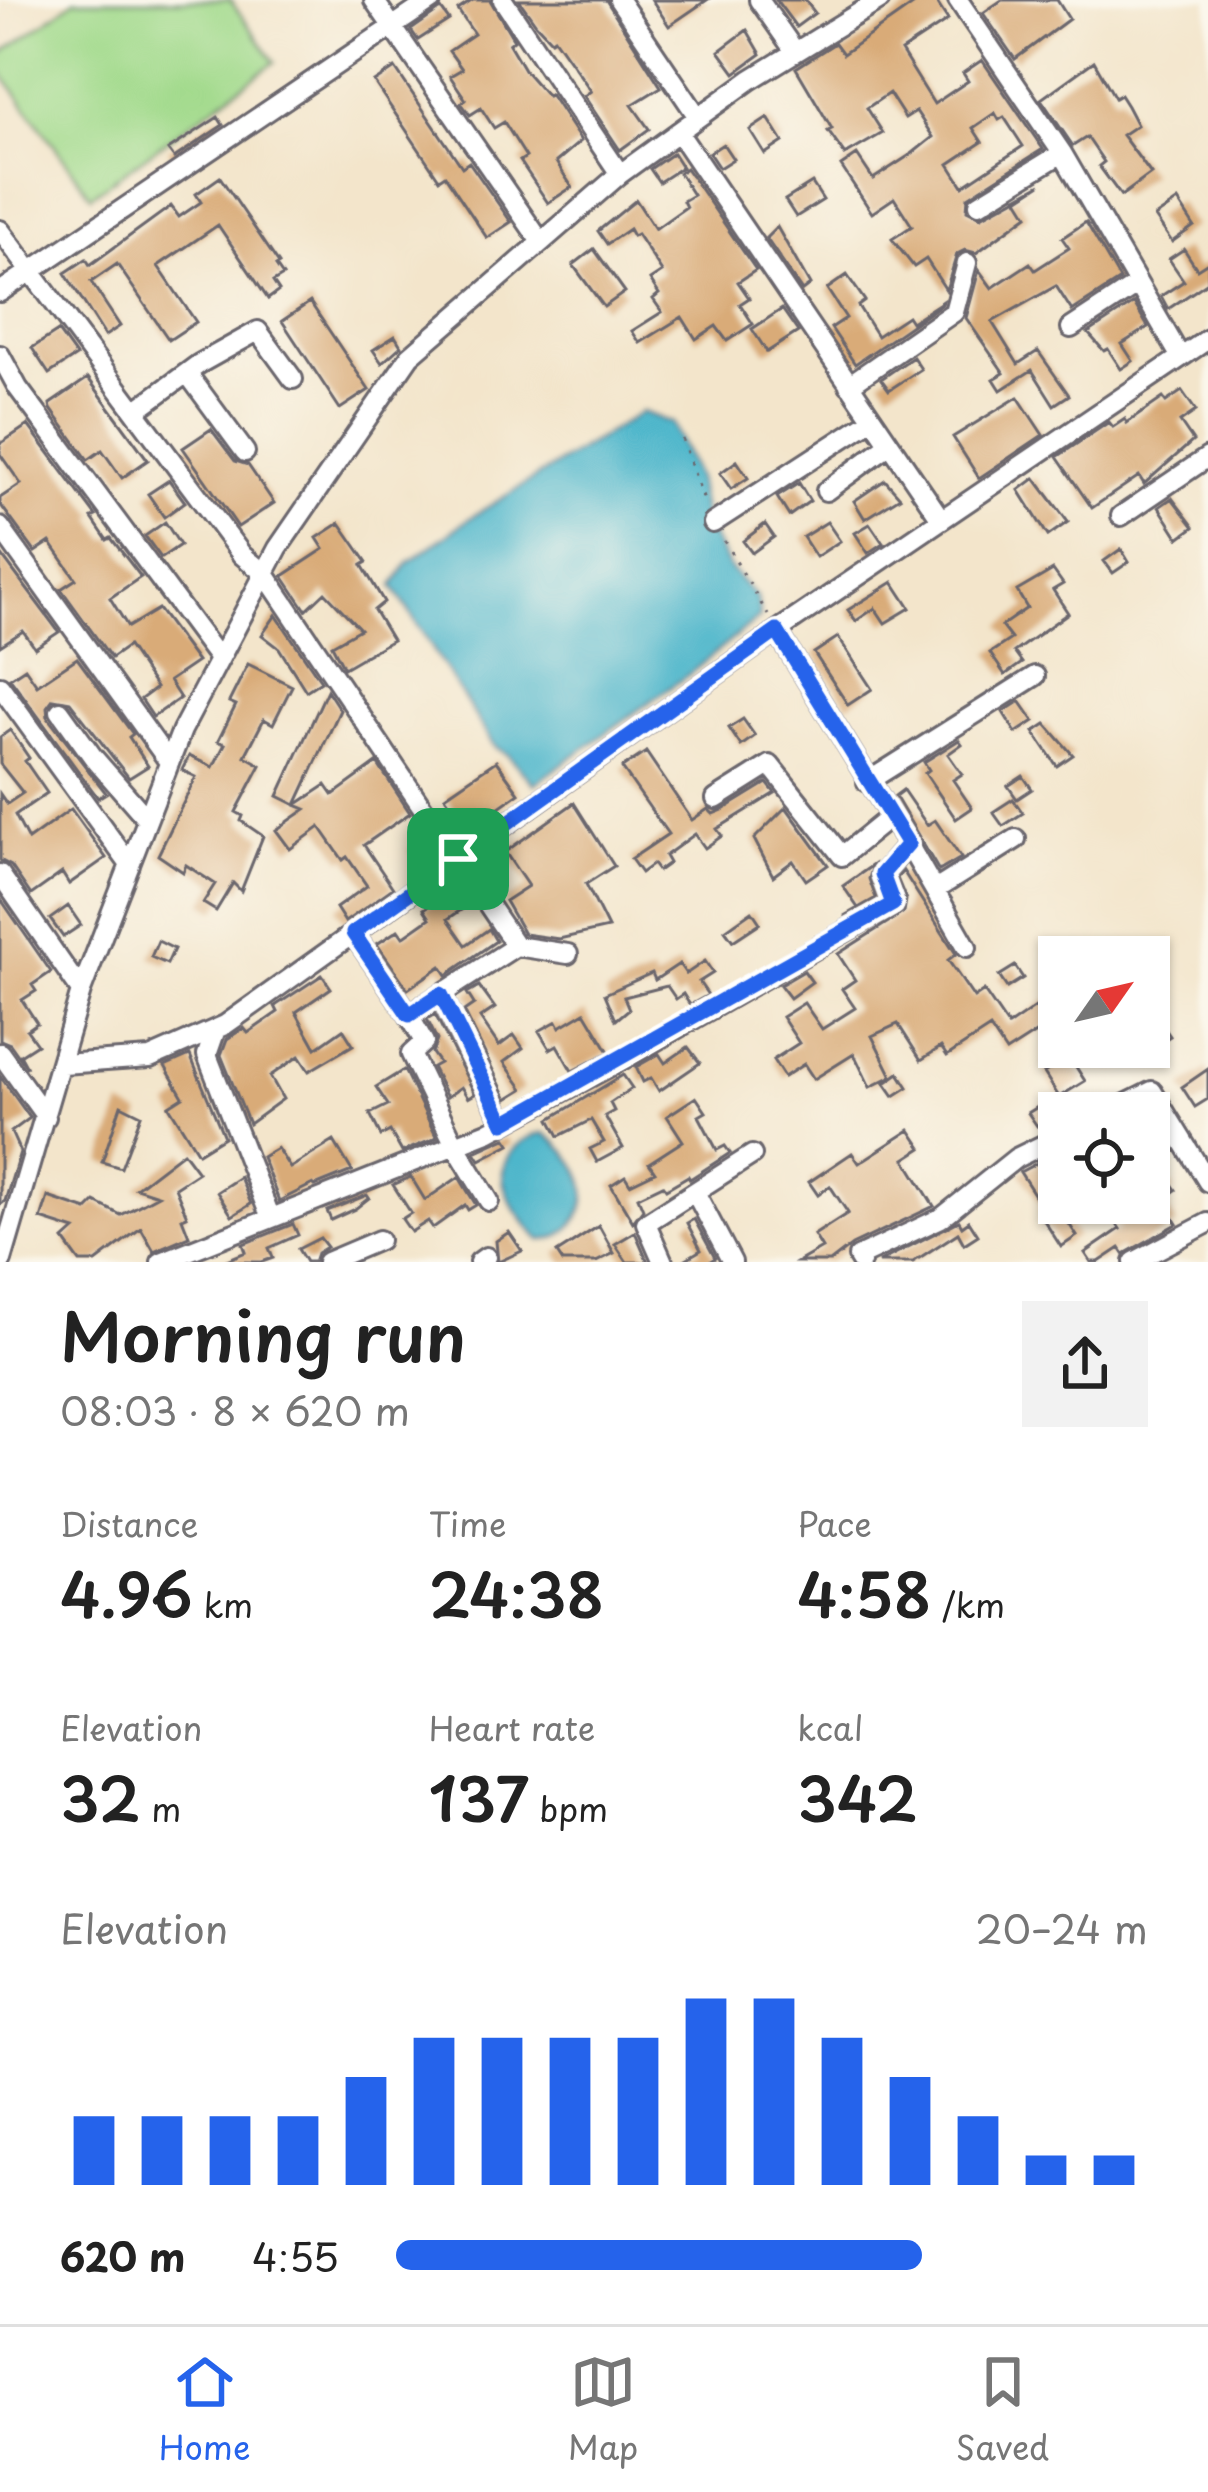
<!DOCTYPE html>
<meta charset="utf-8">
<style>
:root{--surface:#fff;--page:#f2f2f2;--text:#222;--muted:#767676;--line:#e0e0e0;--accent:#2563eb}
body{margin:0;font-family:"Playpen Sans",sans-serif;background:var(--page);color:var(--text);height:100vh;display:flex;flex-direction:column;font-size:45px;white-space:nowrap}
*{box-sizing:border-box;margin:0}
p{font-size:39px;color:var(--muted)}
.icon{flex:none;width:66px;height:66px;fill:none;stroke:currentColor;stroke-width:2;stroke-linecap:round;stroke-linejoin:round}
.map{position:relative;height:1262px;overflow:hidden}
.sheet{display:flex;flex-direction:column;background:var(--surface);flex:1}
.sheet>*{flex:none}
.needle{width:78px;rotate:56deg}
.tools{position:absolute;left:1038px;top:936px;display:grid;gap:24px}
.tools a{display:grid;place-items:center;width:132px;height:132px;border-radius:0px;background:var(--surface);box-shadow:0 3px 9px #0004;font-size:60px}
.pin{position:absolute;display:grid;place-items:center;width:102px;height:102px;color:#fff;margin:-51px;border-radius:24px;box-shadow:0 6px 18px #0006}
.round{display:grid;place-items:center;flex:none;width:126px;height:126px;border-radius:0px;background:var(--page)}
.head{display:flex;align-items:center;justify-content:space-between;height:204px;padding:0 60px}
h1{font-size:66px;font-weight:600;line-height:90px}
.metrics{display:grid;grid-template-columns:repeat(3,1fr);gap:18px;height:204px;padding:12px 60px}
.metrics div{display:grid;align-content:center}
.metrics b{font-size:60px;font-weight:600}
.metrics small{font-size:33px;font-weight:400}
.metrics p{font-size:33px}
.chart{height:336px;padding:24px 60px}
.chart p{display:flex;justify-content:space-between}
.chart svg{width:100%;height:216px;margin-top:12px;stroke:var(--accent);stroke-width:6}
ul{padding:0 60px;list-style:none;font-size:39px}
li{display:grid;grid-template-columns:192px 144px 1fr;align-items:center;height:90px}
li i{height:30px;border-radius:15px;background:var(--accent)}
.tabs{display:flex;justify-content:space-around;align-items:center;height:168px;border-top:3px solid var(--line);background:var(--surface);font-size:33px;color:var(--muted)}
.tabs a{display:grid;justify-items:center;gap:6px}
.tabs .on{color:var(--accent)}
.map>svg:first-child{display:block}
</style>
<div class="map">
<svg width="1208" height="1262" viewBox="0 0 1208 1262">
<rect width="100%" height="100%" fill="#fbf7ec"/>
<filter id="ink" filterUnits="userSpaceOnUse"><feTurbulence type="fractalNoise" baseFrequency=".00833" numOctaves="2"/><feDisplacementMap in="SourceGraphic" scale="24" xChannelSelector="R" yChannelSelector="G"/><feConvolveMatrix kernelMatrix="1 2 1 2 8 2 1 2 1" color-interpolation-filters="sRGB"/></filter>
<filter id="wash" filterUnits="userSpaceOnUse"><feTurbulence type="fractalNoise" baseFrequency=".004" numOctaves="4" result="noise"/><feDisplacementMap in="SourceGraphic" scale="48" xChannelSelector="R" yChannelSelector="G"/><feGaussianBlur stdDeviation="2.7" result="paint"/><feColorMatrix in="noise" values="0 0 0 0 0 0 0 0 0 0 0 0 0 0 0 0 0 1.4 0 .05"/><feComposite in="paint" operator="in"/></filter>
<g filter="url(#wash)">
<rect width="100%" height="100%" fill="#f3e5cb"/>
<!-- green -->
<path fill="#a2da8c" stroke="#627e64" stroke-width="3" d="M75,0h155l45,62 -184,134 -91,-125v-16z"/>
<!-- water -->
<path fill="#4db6cb" stroke="#386c83" stroke-width="3" d="M642,412l30,11 25,55 8,45 25,46 27,29 3,19 -68,55 -158,112 -26,-29 -14,-9 -101,-160 15,-23 62,-45z
M544,1133c29,21 58,56 30,90 -10,11 -18,17 -33,17 -24,-24 -57,-65 -24,-94 9,-8 16,-11 27,-13z"/>
<g id="blocks">
<!-- building -->
<path fill="#d9ab78" fill-rule="evenodd" d="M473,0h17l24,40 -5,4 16,27 22,25 3,-2 31,47 -25,21 16,25 -24,16 -28,-42 6,-4 -22,-35 -10,6 -13,-20 -11,7 -9,-12 5,-3 -16,-24 12,-7 -13,-18 25,-17 -16,-24z
M519,0h87l55,87 -29,18 17,24 -29,21 -36,-54 7,-5 -37,-53 -3,2 -15,-16z
M652,0h55l-38,26z
M776,0h29l10,13 -19,14z
M920,0h15l13,20 -47,31 33,53 34,-23 -5,-8 19,-13 61,89 -75,48 -1,13 14,7 60,-33 -23,15 10,16 -52,38 -11,-3 -8,4 -11,36 -20,-31 -12,8 -22,-28 20,-13 -18,-28 -22,15 -31,-47 16,-11 16,24 40,-26 20,-16 -17,-26 -11,7 -16,-25 -22,15 16,25 -38,22 -17,-24 4,-2 -36,-61 39,-25 8,11zM995,113l4,7 5,-3 19,29 -60,40 -14,-22 33,-22 -9,-14z
M1002,0h55l12,19 -54,40 -32,-46z
M441,9l8,11 -31,20 -7,-10z
M747,30l14,24 -26,19 -16,-22z
M1094,61l21,37 5,-3 7,11 10,19 -15,10 29,39 -30,22 -22,-30 5,-4 -17,-25 -14,9 -32,-47z
M395,68l67,99 7,-5 42,60 -24,16 -42,-63 -6,4 -65,-97z
M218,117l5,8 -49,33 -6,-8z
M768,118l15,24 -18,12 -15,-24z
M723,144l10,15 -14,9 -10,-15z
M673,153l9,14 -23,15 -9,-13z
M686,168l70,102 -18,12 11,16 -9,6 13,20 -26,17 -11,-15 -20,13 -14,-22 -42,26 -8,-12 30,-19 -9,-13 6,-5 -9,-14 12,-8 -25,-38 -4,2 -4,-7 -22,15 -9,-13 38,-31 19,29 31,-22 -3,-6 10,-6 -14,-22z
M220,177l59,87 -3,2 7,10 -10,6 6,9 -11,8 -50,-74 -60,41 38,56 -27,18 -52,-76 -26,18 29,44 -15,10 -40,-63 21,-14 4,6 81,-59 8,11 22,-15 -5,-8z
M812,183l11,17 -27,17 -11,-17z
M1178,201l16,25 -22,16 -17,-25z
M1086,222l34,58 -48,31 -16,-25 -64,36 26,42 20,-13 31,44 -15,10 -22,-35 -31,20 -7,-11 10,-6 -38,-55 13,-48 13,18 38,-25 5,7 34,-22 -7,-10z
M777,227l33,58 -8,6 -36,-53z
M594,249l31,43 -21,15 -31,-42z
M1184,249l13,20 11,-7v20l-40,27 -7,-13 23,-15 -15,-22z
M847,275l18,26 -7,5 19,30 30,-20 4,6 32,-21 -1,3 -87,60 -24,-36 15,-10 -19,-29z
M310,302l59,88 -29,19 -58,-88z
M1134,303l14,24 -26,17 11,17 -12,8 -13,-20 -4,2 -16,-18z
M782,309l16,23 -31,20 -15,-23z
M58,331l18,25 -27,18 -17,-26z
M395,336l6,10 -19,17 -9,-13z
M913,357l8,12 -32,21 -8,-11z
M88,378l60,82 -26,18 -20,-28 -14,10 -37,-51 -1,-5z
M1182,391l14,20 -16,11 13,19 -49,43 -5,-8 -47,32 -35,-51 52,-35 4,5 12,-8 2,4 36,-25 3,4z
M1018,397l25,38 -64,43 -26,-41z
M28,425l68,91 -4,2 15,22 4,-2 30,39 -31,21 18,29 30,-18 39,53 -28,19 11,17 -27,19 -12,-18 15,-11 -28,-42 -17,12 -50,-69 15,-10 -26,-37 -15,10 -35,-48v-6l21,-14 -21,-30v-10z
M211,429l24,32 13,4 26,38 -36,24 -55,-79z
M737,461l11,17 -17,11 -11,-16z
M1035,478l33,44 -20,14 -29,-46z
M169,480l16,22 -21,15 -16,-23z
M885,480l15,17 -35,22 -11,-18z
M799,483l11,18 -21,15 -12,-19z
M1172,498l22,29 -15,11 -20,-31z
M165,522l15,23 -19,13 -16,-22z
M827,522l13,19 -24,16 -13,-20z
M340,523l27,39 -5,3 22,37 -10,8 18,30 -48,28 -12,-23 28,-16 -35,-37 -19,18 -23,-34 41,-27 -7,-11z
M765,524l9,13 -22,16 -9,-12z
M870,524l13,19 -15,10 -13,-20z
M1121,549l8,13 -16,11 -9,-12z
M0,553l59,79 -24,16 -12,-17 -23,15z
M1053,570l10,14 -10,6 15,23 -54,39 8,11 -17,12 -15,-22 21,-14 -10,-13 26,-18 -10,-17z
M893,582l17,26 -25,15 -10,-15 -19,13 -8,-11z
M276,615l45,66 -15,10 -27,-43 -17,-13z
M838,637l34,52 -24,16 -34,-52z
M77,658l56,76 -4,3 19,29 -19,12 -59,-76 -17,-3 -6,8 1,11 58,75 -8,5 -88,-120 15,-10 12,17z
M248,664l44,22 -19,38 -9,-5 -19,37 16,9 -25,47 7,4 -2,5 22,15 -22,55 -8,-8 -17,28 -13,-8 12,-19 -29,-19 -3,7 -25,-17 38,-78 -14,-7 7,-14 24,11 12,-23 -7,-3 18,-36 -7,-3z
M327,690l13,20 -44,95 -18,-9z
M1020,701l14,20 -18,12 -13,-21z
M743,719l12,17 -14,10 -12,-18z
M1046,724l27,31 -16,11 -23,-34z
M10,730l19,28 -4,3 22,32 -32,22 13,25 43,-31 35,49 -37,26 -7,-11 -31,22 -20,-29 -11,-6v-66l7,10 16,-11 -23,-29v-27z
M959,740l3,4 -14,10 14,20 -9,6 19,28 -16,11 -31,-46 4,-3 -5,-8z
M646,752l46,68 16,-11 5,5 10,-4 44,-27 8,10 -58,36 5,7 -17,12 -10,-14 -30,22 4,7 -11,8 -5,-7 -12,9 -10,-14 37,-25 -46,-66z
M496,761l23,32 -51,36 -23,-33z
M377,763l33,50 -46,32 29,43 -48,34 -9,-14 31,-22 -20,-29 -4,3 -23,-33 -30,22 -14,-19 30,-21 -10,-4 30,-20 7,10z
M1023,776l9,13 -15,10 -9,-13z
M903,790l24,35 8,-5 26,38 -22,13 -44,-75z
M1013,799l10,14 -20,13 -10,-14z
M574,803l40,63 -28,18 22,44 -49,11 -35,-5 -19,-33 23,-15 -23,-34z
M786,807l42,58 -22,15 -13,-19 -20,15 -19,-37z
M426,837l11,16 -18,12 -10,-15z
M873,865l-4,14 7,19 -32,18 14,-8 -15,-22z
M903,871l53,83 -8,6 26,38 10,-7 24,35 39,-27 12,19 -53,34 -16,-24 -43,28 -6,-9 -20,13 -23,-36 -26,12 20,40 -22,11 -16,-33 -40,25 -10,-15 -20,13 -11,-17 26,-17 -17,-26 22,-14 18,26 33,-21 -13,-19 13,-9 -17,-26 66,-42 2,-12 -9,-22z
M459,885l12,18 -23,16 18,26 23,-16 7,12 -49,34 -6,-9 -33,23 -31,-45 21,-14 5,7 27,-19 -6,-9z
M0,898l51,74 -19,13 4,6 -14,9 15,23 -10,7 10,14 -17,11 7,13 -17,-24 -10,-4z
M68,906l13,19 -18,12 -13,-18z
M752,911l8,12 -27,18 -8,-11z
M158,941l16,8 -7,15 -16,-7z
M705,961l8,12 -14,9 9,13 -18,10 -7,-11 -7,5 -9,-13 -43,11 5,12 -13,11 -11,-26 47,-21 3,7 24,-16 7,10z
M1015,966l8,12 -16,10 -8,-12z
M804,971l8,11 -22,16 -10,-13z
M322,975l9,13 -35,24 20,36 27,-19 10,16 -44,26 -10,-15 -29,20 13,23 -34,25 -28,-69 6,-16 17,-11 4,5 30,-21 -3,-6z
M479,986l16,22 -15,10 19,28 15,-11 9,13 -19,14 19,27 -16,10 -43,-88 10,-7 -7,-11z
M1149,1005l21,31 -15,10 -6,-9z
M585,1012l24,40 -37,19 -15,-26 -7,4 -11,-18 18,-10 3,6z
M435,1014l40,80 -7,4 -7,-11 -14,10 -15,-30 7,-4 -7,-10 5,-13 -10,-21z
M688,1047l12,16 -41,28 -8,-13 -8,4 -7,-15 23,-13 6,9z
M190,1055l34,82 -26,16 -29,-47 14,-9 -18,-31z
M1069,1056l16,25 -26,16 -15,-24z
M1208,1069v30l-13,8 -13,-20z
M404,1070l33,68 -35,14 -12,-21 -9,5 -11,-22 18,-9 -12,-18z
M899,1073l9,14 -14,9 -9,-13z
M623,1075l9,13 -22,15 4,8 -9,5 18,32 -26,14 -7,-13 14,-7 -13,-22 -32,16 -9,-17z
M0,1076l30,42 -19,14 9,20 -15,49 -5,4z
M696,1097l10,15 -7,4 18,34 8,-4 5,7 -40,26 -2,-3 -22,13 -3,-4 -25,12 5,12 -10,13 -22,-37 14,-9 5,8 25,-12 -6,-9 34,-22 -16,-25z
M1044,1103l8,12 -15,11 -9,-13z
M121,1105l20,10 -20,53 -19,-6z
M910,1130l12,18 -17,11 29,47 -82,39 -22,17h-32l24,-14 -8,-13 34,-22 -18,-27 -12,9 -9,-13 43,-29 7,10z
M506,1138l4,6 -30,16 -5,-8z
M334,1141l18,30 -37,15 -2,-2 -34,17 -17,-44 15,-9 13,20z
M183,1152l15,20 -23,15 12,29 -5,2 7,18 -35,15 -13,-23 -45,34h-16l-16,-22 11,-10 -34,-11 7,-22 39,13 8,-8 26,13 37,-20 -22,-7z
M1043,1160l11,17 -11,7 34,52 -16,11 -23,-36 5,-3 -23,-36z
M1159,1165l17,25 -14,10 15,24 -53,30 -4,-6 -21,14h-8l-6,-9 35,-24 -17,-26h46v-32z
M240,1177l11,27 -19,12 -15,-24z
M411,1177l14,23 34,-23 17,28 -8,5 -3,-5 -32,23 -5,-7 -17,11 -9,-13 9,-6 -18,-28z
M367,1195l2,3 -14,11 -24,11 -4,-9z
M694,1219l21,39 -6,4h-28l20,-12 -14,-27z
M959,1221l3,5 7,-5 9,14 -14,9 -6,-11 -45,29h-34z
M293,1224l5,11 -29,13 4,10 -11,4h-40l24,-10 -3,-8z
M599,1226l15,27 -18,9h-33l-6,-9z
M509,1232l13,19 -24,11 -2,-21z
M635,1232l13,30h-21l-12,-18z
M320,1238l7,9 -10,6 -3,9h-8l-8,-13z"/>
</g>
</g>
<g filter="url(#ink)">
<use href="#blocks" fill-opacity="0" stroke="#6b666d" stroke-width="3"/>
<g fill="none" stroke-linecap="round" stroke-linejoin="round">
<defs>
<path id="minor" d="M374,0l167,242
M503,0l117,174
M619,0l79,117
M759,0l35,50
M958,0l104,153 118,203
M678,132l263,387
M979,204l83,-51
M0,230l242,325 23,19 251,372 52,8
M0,292l432,-292
M1071,328l67,-44
M0,355l18,33 201,271
M187,373l58,79
M849,385l105,-73 13,-49
M135,411l64,-47 59,-33 35,48
M826,491l64,-47
M1121,516l87,-59
M713,523l160,-104
M0,527l169,235
M0,686l130,179
M60,711l33,46 54,62
M867,782l168,-106
M716,799l54,-34 72,91 48,-39
M908,844l59,103
M0,874l81,117
M935,890l81,-51
M353,933l56,82 107,-69
M441,995l63,128
M409,1015l15,27 -13,12 44,91 34,56
M216,1029l-9,26 63,161
M0,1053l46,64
M62,1064l88,-6 75,-33 552,-394 431,-292
M1108,1113l44,-22 56,91
M695,1192l37,70
M2,1260l79,-269 101,-261 96,-182 132,-192 210,-182 130,-94 130,-80
M161,1262l327,-130 143,-77 262,-151 -11,-29 26,-31 -131,-213
M327,1262l52,-22
M479,1262l7,-5
M663,1262l-17,-39 106,-68
M861,1262l-3,-5 83,-39 75,-60 43,-21
M1134,1262l74,-39"/>
</defs>
<!-- minor casing -->
<use href="#minor" stroke="#6b666d" stroke-width="24"/>
<!-- path -->
<path stroke="#6b666d" stroke-width="3" stroke-dasharray="3 9" stroke-linecap="butt" d="M682,439l24,67
M724,541l44,74"/>
<!-- minor -->
<use href="#minor" stroke="#fff" stroke-width="18"/>
</g>
</g>
<g fill="none" stroke-linecap="round" stroke-linejoin="round" filter="url(#ink)">
<defs>
<path id="route" d="M777,631l131,213 -26,30 11,30 -389,219 -63,-129 -32,21 -56,-82z"/>
</defs>
<!-- route casing -->
<use href="#route" stroke="#fff" stroke-width="24"/>
<!-- route -->
<use href="#route" stroke="#2563eb" stroke-width="15"/>
</g>
</svg>
<div class="tools">
<a><svg class="needle" viewBox="-14 -14 28 28"><path d="M0-13l5 13h-10z" fill="#e53935"/><path d="M0 13l5-13h-10z" fill="#767676"/></svg></a>
<a><svg class="icon" aria-label="locate" viewBox="0 0 24 24"><circle cx="12" cy="12" r="6"/><path d="M12 2v4M12 18v4M2 12h4M18 12h4"/></svg></a>
</div>
<div class="pin" style="left:458px;top:859px;background:#1e9e55"><svg class="icon" aria-label="arrive" viewBox="0 0 24 24"><path d="M6 21V4h12l-3 4 3 4H6"/></svg></div>
</div>
<section class="sheet">
<div class="head"><div><h1>Morning run</h1><p>08:03 · 8 × 620 m</p></div><a class="round"><svg class="icon" aria-label="share" viewBox="0 0 24 24"><path d="M12 15V3M7 8l5-5 5 5M5 13v7h14v-7"/></svg></a></div>
<div class="metrics">
<div><p>Distance</p><b>4.96<small> km</small></b></div>
<div><p>Time</p><b>24:38</b></div>
<div><p>Pace</p><b>4:58<small> /km</small></b></div>
</div>
<div class="metrics">
<div><p>Elevation</p><b>32<small> m</small></b></div>
<div><p>Heart rate</p><b>137<small> bpm</small></b></div>
<div><p>kcal</p><b>342</b></div>
</div>
<div class="chart"><p><span>Elevation</span>20–24 m</p>
<svg viewBox="0 0 160 44" preserveAspectRatio="none"><path d="M5 44V30M15 44V30M25 44V30M35 44V30M45 44V22M55 44V14M65 44V14M75 44V14M85 44V14M95 44V6M105 44V6M115 44V14M125 44V22M135 44V30M145 44V38M155 44V38"/></svg>
</div>
<ul>
<li><b>620 m</b>4:55<i style="width:70%"></i></li>
</ul>
</section>
<nav class="tabs">
<a class="on"><svg class="icon" aria-label="home" viewBox="0 0 24 24"><path d="M3 11l9-7 9 7M6 9v11h12V9"/></svg>Home</a>
<a><svg class="icon" aria-label="map" viewBox="0 0 24 24"><path d="M3 6l6-2 6 2 6-2v14l-6 2-6-2-6 2zM9 4v14M15 6v14"/></svg>Map</a>
<a><svg class="icon" aria-label="saved" viewBox="0 0 24 24"><path d="M7 4h10v16l-5-4-5 4z"/></svg>Saved</a>
</nav>
